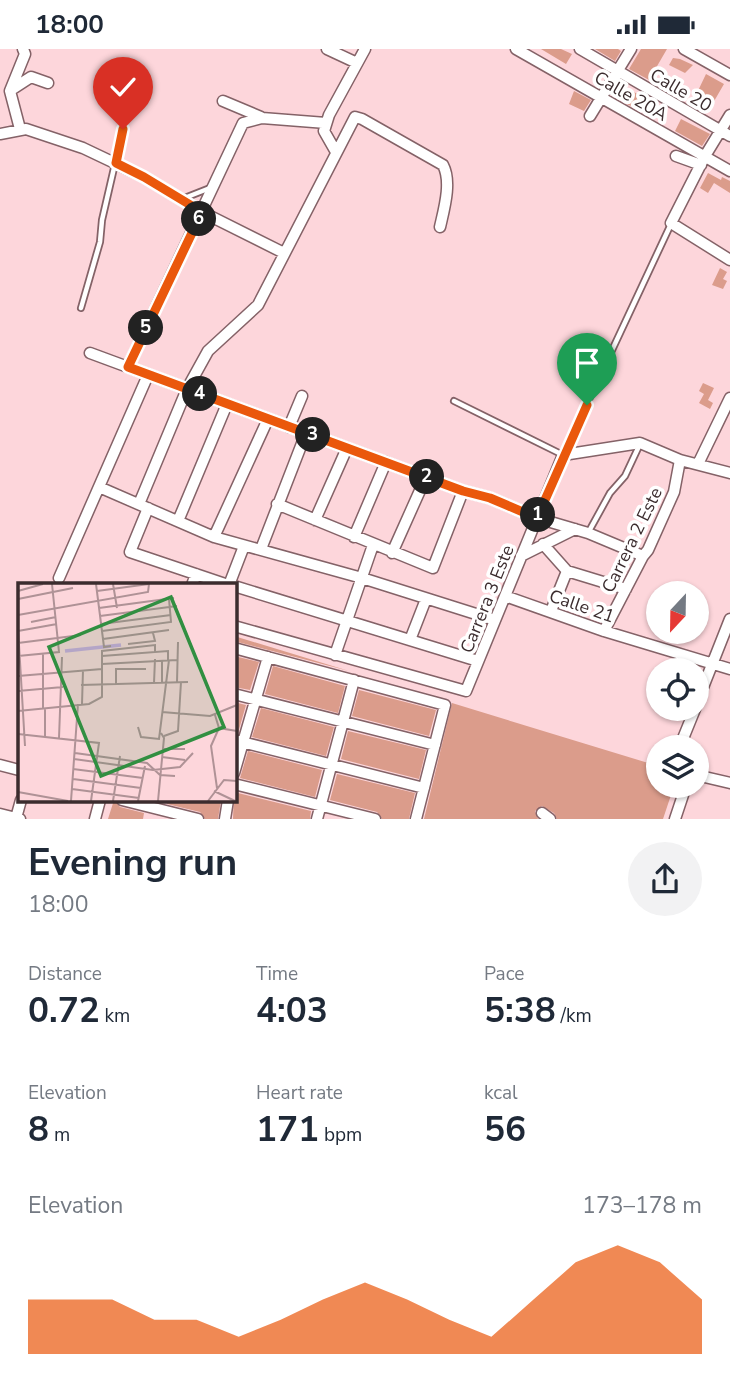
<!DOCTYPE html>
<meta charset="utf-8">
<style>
:root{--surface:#fff;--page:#f2f2f3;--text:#1f2937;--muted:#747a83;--accent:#ea580c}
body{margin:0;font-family:"Nunito Sans",sans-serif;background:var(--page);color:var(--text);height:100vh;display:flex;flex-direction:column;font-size:26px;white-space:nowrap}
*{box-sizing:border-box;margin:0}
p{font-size:23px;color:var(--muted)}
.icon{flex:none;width:38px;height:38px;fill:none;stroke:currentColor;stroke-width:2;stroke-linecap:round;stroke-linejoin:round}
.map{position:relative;height:770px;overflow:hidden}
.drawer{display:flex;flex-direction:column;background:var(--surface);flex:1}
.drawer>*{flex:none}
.needle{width:46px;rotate:202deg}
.buttons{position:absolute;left:646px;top:532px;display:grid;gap:14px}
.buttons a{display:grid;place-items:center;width:63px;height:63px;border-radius:50%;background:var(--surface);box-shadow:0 2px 5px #0004;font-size:35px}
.pin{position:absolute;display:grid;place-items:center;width:60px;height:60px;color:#fff;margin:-72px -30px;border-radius:50% 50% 50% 0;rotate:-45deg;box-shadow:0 0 7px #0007}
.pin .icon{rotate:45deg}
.km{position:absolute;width:35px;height:35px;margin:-18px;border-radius:50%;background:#222;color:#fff;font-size:19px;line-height:35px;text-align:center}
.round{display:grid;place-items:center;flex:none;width:74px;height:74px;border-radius:37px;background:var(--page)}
.head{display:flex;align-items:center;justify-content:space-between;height:119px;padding:0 28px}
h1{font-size:38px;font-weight:700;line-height:52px}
.metrics{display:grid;grid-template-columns:repeat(3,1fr);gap:10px;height:119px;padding:7px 28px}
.metrics div{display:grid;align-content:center}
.metrics b{font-size:35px;font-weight:700}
.metrics small{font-size:19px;font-weight:400}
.metrics p{font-size:19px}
.chart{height:196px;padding:14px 28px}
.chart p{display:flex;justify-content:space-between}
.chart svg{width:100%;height:126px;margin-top:7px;fill:var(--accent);opacity:.7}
.status{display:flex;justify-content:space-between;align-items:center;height:49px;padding:0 35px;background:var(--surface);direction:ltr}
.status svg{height:19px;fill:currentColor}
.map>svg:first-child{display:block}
</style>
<div class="status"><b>18:00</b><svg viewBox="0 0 49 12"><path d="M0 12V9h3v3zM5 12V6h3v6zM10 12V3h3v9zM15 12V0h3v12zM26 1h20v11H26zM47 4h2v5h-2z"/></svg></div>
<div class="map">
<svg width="730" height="770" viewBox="0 0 730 770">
<rect width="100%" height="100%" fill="#fdd6db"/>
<!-- building -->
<path fill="#db9c8b" d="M541,0h20l11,5 -6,10z
M595,0h23l3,2 -6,10z
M641,0h26l-18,31 -20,-11z
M673,9l7,1 13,6 -8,8 -16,-8z
M706,25l18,10 -11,19 -17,-8z
M574,42l17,9 -7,11 -15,-7z
M632,42l23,12 -7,12 -23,-12z
M681,70l29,15 -8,12 -27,-15z
M708,124l13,7 1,-3 8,4v12l-16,-10 -6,10 -8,-5z
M720,219l7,4 -4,7 4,2 -4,8 -11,-4z
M703,334l11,5 -6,12 5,3 -3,6 -11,-6 5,-9 -5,-3z
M234,587l115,35 -115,-30z
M234,607l25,6 -9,28 -16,-3z
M273,617l72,20 -7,27 -73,-19z
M359,641l77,20 -7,26 -77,-20z
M234,653l12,3 -8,28h-4z
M452,654l206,63v20h16l-11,33h-106l-3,-6 -12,-7 -7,5 3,8h-114z
M261,659l73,19 -8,29 -74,-19z
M348,682l78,19 -7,29 -78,-20z
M248,702l74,19 -7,27 -75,-19z
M337,725l78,19 -6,26h-27l-5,-7 -47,-12z
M234,743l77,19 -1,8h-77z
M114,751l6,7 24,6 -1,6h-35z
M168,751h53l-3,19h-13l-5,-7 -33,-8z"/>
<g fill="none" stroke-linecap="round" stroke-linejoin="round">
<defs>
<path id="lane" d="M182,150l28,-11
M81,259l19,-66 2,-22 21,-91
M454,352l109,54 108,-231
M588,484l22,-40 15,-17 15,-32"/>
<path id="street" d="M327,0l30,14
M516,0l214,122
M580,0l150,87
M684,0l46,26
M11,41l20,-13 17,6
M223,52l38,16
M730,66l-25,41 -34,67 59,37
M590,67l41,-67
M20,80l-10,-38 15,-37 -2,-5
M0,85l26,-5 57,19 61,29 58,35 82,41
M336,103l-12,-21 5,-16 36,-66
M676,107l25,9
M90,304l373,138 27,7 47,20 51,15 55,23
M128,318l115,-244 19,-5 64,5
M289,378l13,-31
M698,415l32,-66
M99,438l115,50 148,41 133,42
M139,455l48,-115 21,-38 50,-46 97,-188 7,2 81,46c9,17 1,44 -3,62
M277,455l156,64 30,-77
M148,459l-18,44 98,33
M315,471l32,-72
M178,472l49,-117
M214,488l54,-118
M354,488l32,-75
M543,495l24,27 59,18
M261,500l45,-116
M392,504l34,-76
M521,507l54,-27
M59,529l89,-203
M192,536l4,-11
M229,536l15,-39
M234,537l244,75
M505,547l99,35 126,38
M551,562l16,-40
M234,577l232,65 97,-236 77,-12 40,17 50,13
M604,582l39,-75 5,-6 26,-58 6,-32
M410,591l16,-41
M234,599l211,57 -29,114
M335,606l38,-110
M234,645l201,51
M696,656l34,-86
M234,691l190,48
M682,692l13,-32
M0,716l19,5
M234,724l34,-116
M696,726l34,8
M234,735l141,35
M122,751l76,19
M542,764l8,6
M0,765l20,5
M16,769l5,-18
M95,770l5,-19
M225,770l3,-19
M317,770l37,-139
M675,770l11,-33"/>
</defs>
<!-- lane casing -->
<use href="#lane" stroke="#846267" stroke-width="8"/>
<!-- street casing -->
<use href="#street" stroke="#846267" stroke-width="13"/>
<!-- lane -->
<use href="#lane" stroke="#fff" stroke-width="4.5"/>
<!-- street -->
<use href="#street" stroke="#fff" stroke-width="10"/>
</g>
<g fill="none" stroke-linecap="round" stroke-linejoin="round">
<defs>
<path id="route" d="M123,80l-7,34 28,14 58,35 -74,155 335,124 27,7 47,20 50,-113"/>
</defs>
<!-- route casing -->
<use href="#route" stroke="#fff" stroke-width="14"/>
<!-- route -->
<use href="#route" stroke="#ea580c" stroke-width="9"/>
</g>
<g text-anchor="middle" stroke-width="7" stroke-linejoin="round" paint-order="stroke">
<!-- street labels -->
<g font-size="18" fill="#3b2c2e" stroke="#fff">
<text transform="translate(681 41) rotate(30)" y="6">Calle 20</text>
<text transform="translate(631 47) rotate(30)" y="6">Calle 20A</text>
<text transform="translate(632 491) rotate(-64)" y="6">Carrera 2 Este</text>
<text transform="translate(487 550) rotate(-68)" y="6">Carrera 3 Este</text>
<text transform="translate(582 557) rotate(19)" y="6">Calle 21</text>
</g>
</g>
<!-- overview -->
<g transform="translate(18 534)">
<rect width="219" height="219" fill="#fdd6db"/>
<path fill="none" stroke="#ccaade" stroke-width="3.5" d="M47,68l56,-6"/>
<path fill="none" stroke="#af9296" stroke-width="2" d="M78,1l8,63 7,-1M95,1l4,24M0,8l25,-7M79,8l52,-7M0,16l55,-11M81,25l75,-10M0,32l130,-23 1,-8M82,33l77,-10M13,39l25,-5M83,41l70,-9M0,45l7,118M0,48l39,-7M84,48l69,-9 -2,-23M85,56l66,-9M0,60l63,-8M110,61l27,-3 -2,-8M25,71v55M0,73l41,-4 -7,-68M84,73l66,-5v9M84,81l75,-4M0,93l84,-7M159,99l1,-40M136,100l1,-24M144,100v-23M98,101v-15h30M63,102l107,-3M0,108l45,-4M64,121l1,-34M27,126v27M0,128l71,-7 13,-7v-46l53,-6v7M144,129l48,4 27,-11M197,132l4,13 18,3M120,144l3,10 18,2 10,-79M0,151l81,9 -8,58M146,153l14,-5 3,-49M41,155l3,-81M145,166h22M57,170l72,10 13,12 15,1M144,174l23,3M56,176l79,11 27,-3 13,-14M55,186l70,9M55,196l68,9M199,205l-6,-42 8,-18M54,206l67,9M196,208l21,10M0,209l50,9M53,218l7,-97M95,218l7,-45M120,218l7,-35M140,218l6,-63 -3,-5M190,218l16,-21 13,1"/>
<path fill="#318f41" fill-opacity="0.15" stroke="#318f41" stroke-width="3.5" d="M153,14l53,130 -123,49 -52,-129z"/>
<rect width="219" height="219" fill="none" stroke="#3b2c2e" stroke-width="3.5"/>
</g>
</svg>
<div class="buttons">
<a><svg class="needle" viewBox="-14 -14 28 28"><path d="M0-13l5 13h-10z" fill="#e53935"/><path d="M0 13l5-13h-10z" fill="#747a83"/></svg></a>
<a><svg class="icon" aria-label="locate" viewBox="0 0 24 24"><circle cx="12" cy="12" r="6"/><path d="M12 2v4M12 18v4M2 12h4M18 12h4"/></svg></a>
<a><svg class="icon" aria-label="layers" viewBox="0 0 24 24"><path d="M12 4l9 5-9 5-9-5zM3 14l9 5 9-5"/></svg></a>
</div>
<div class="pin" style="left:587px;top:356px;background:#1e9e55"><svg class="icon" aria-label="arrive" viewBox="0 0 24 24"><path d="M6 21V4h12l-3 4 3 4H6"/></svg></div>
<div class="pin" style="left:123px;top:80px;background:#d93025"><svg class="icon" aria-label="check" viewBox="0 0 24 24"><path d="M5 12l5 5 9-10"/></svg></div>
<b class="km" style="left:538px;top:466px">1</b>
<b class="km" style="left:427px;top:428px">2</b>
<b class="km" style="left:313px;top:386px">3</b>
<b class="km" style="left:200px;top:345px">4</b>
<b class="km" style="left:146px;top:279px">5</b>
<b class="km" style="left:199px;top:170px">6</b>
</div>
<section class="drawer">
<div class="head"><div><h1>Evening run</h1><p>18:00</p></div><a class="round"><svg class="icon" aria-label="share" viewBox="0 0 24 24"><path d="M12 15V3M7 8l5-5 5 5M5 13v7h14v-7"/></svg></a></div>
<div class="metrics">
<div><p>Distance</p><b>0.72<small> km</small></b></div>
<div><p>Time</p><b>4:03</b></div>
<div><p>Pace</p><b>5:38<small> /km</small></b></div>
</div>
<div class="metrics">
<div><p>Elevation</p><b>8<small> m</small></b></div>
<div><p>Heart rate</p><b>171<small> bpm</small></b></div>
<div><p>kcal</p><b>56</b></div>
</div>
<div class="chart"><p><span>Elevation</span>173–178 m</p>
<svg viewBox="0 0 160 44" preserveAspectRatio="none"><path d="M0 44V25L10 25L20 25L30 32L40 32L50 38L60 32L70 25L80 19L90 25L100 32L110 38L120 25L130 12L140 6L150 12L160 25V44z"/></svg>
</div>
</section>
